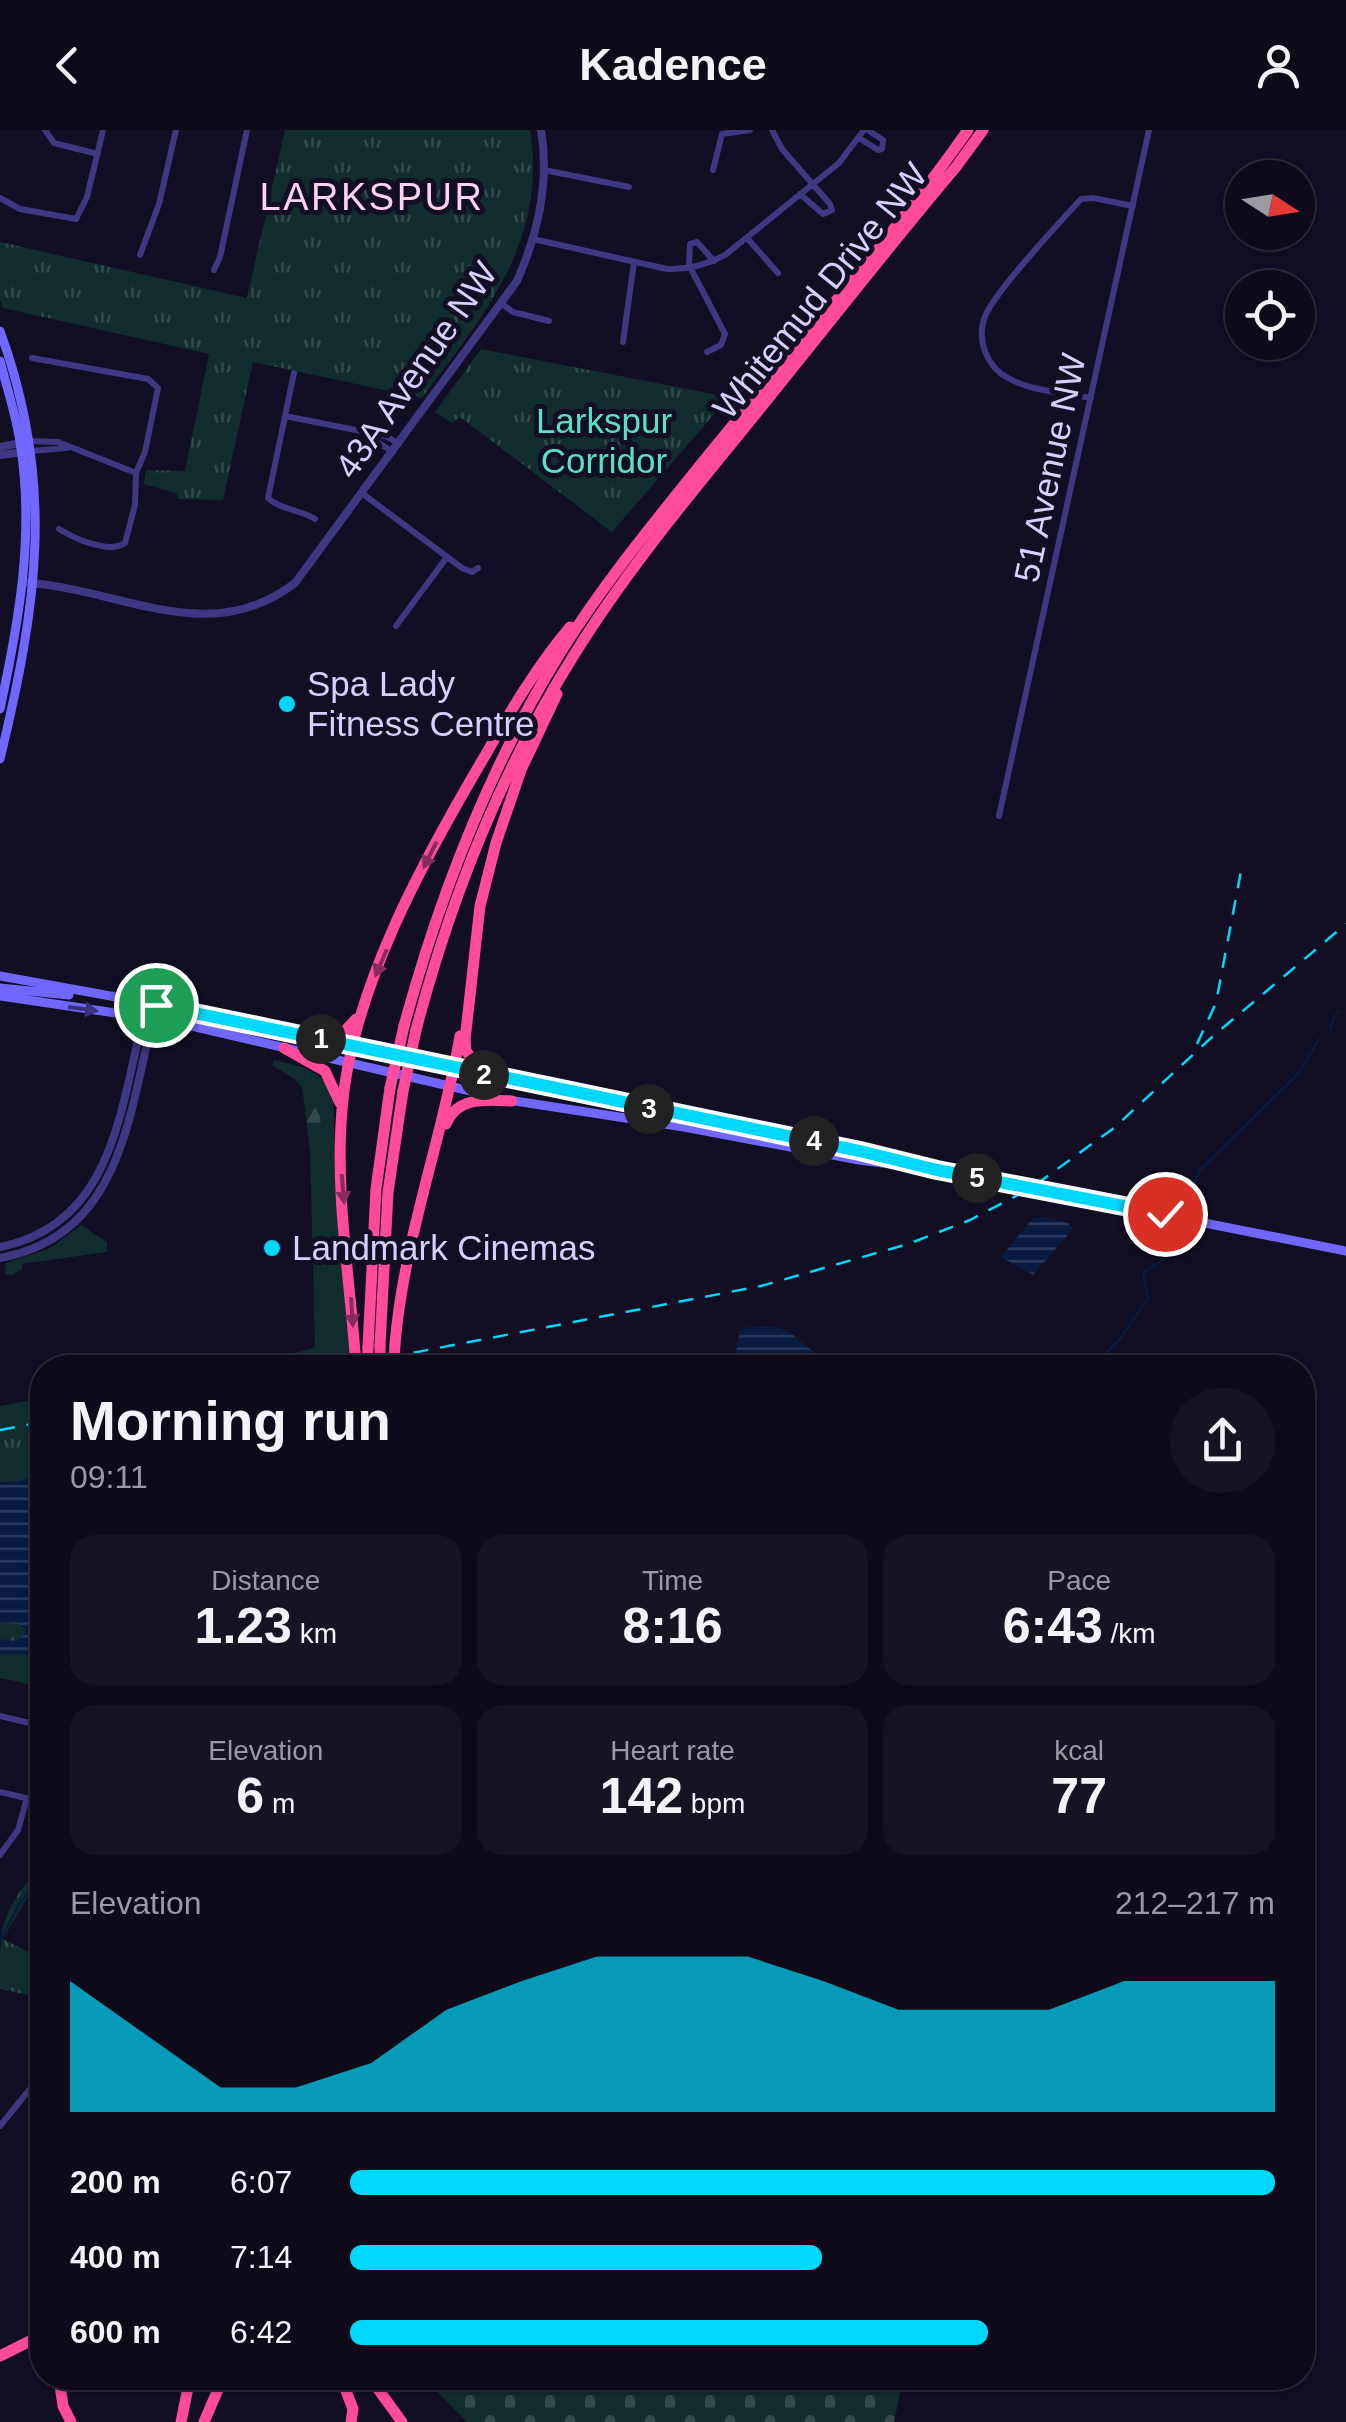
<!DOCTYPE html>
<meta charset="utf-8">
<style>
:root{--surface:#0e0a1a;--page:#171323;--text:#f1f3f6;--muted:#9b9aa2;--line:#2e2b39;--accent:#00d8fb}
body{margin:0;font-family:Arial,sans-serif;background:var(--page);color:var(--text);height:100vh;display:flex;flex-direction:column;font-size:38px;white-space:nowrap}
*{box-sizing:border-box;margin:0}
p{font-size:32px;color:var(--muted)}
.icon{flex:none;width:55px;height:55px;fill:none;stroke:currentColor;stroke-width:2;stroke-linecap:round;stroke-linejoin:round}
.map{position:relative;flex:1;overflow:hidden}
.panel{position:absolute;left:30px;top:1225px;width:1285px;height:1035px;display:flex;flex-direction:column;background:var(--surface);border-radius:40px;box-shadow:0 2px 8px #0004,0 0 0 2px var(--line)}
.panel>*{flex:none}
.needle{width:65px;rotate:102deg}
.controls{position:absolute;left:1225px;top:30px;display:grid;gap:20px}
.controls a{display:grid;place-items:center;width:90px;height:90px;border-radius:50%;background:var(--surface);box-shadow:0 2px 8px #0004,0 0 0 2px var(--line);font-size:50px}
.pin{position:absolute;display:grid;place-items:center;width:85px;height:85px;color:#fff;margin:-42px;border:5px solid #fff;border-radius:50%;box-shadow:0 2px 10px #0007}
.km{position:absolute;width:50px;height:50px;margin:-25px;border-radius:50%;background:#222;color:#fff;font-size:28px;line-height:50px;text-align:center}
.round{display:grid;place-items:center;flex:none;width:105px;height:105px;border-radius:52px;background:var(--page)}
.overview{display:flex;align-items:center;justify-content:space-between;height:170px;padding:0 40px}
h1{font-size:55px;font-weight:600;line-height:75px}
.stats{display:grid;grid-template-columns:repeat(3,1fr);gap:15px;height:170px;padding:10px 40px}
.stats div{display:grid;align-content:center;border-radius:25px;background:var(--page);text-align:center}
.stats b{font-size:50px;font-weight:600}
.stats small{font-size:28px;font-weight:400}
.stats p{font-size:28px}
.chart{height:280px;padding:20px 40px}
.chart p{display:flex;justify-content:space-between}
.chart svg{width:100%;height:180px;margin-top:10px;fill:var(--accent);opacity:.7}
ul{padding:0 40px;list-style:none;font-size:32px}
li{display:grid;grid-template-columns:160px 120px 1fr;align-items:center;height:75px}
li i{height:25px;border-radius:12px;background:var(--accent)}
header{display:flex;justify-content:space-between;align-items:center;height:130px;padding:0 40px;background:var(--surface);font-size:45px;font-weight:600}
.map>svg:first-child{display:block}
</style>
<header><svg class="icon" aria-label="back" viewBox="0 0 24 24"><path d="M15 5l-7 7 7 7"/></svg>Kadence<svg class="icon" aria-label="person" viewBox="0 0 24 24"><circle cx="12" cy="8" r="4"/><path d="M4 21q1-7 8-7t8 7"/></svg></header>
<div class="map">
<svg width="1346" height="2292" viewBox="0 0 1346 2292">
<defs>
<pattern id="forest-firs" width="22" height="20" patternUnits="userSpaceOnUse" patternTransform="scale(2.5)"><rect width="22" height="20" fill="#112d2d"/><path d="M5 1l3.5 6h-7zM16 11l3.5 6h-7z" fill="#334a4c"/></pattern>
<pattern id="cemetery-stones" width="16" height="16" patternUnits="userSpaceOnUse" patternTransform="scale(2.5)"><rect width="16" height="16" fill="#112d2d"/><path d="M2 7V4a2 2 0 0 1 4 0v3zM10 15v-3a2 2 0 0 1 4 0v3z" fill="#334a4c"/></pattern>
<pattern id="park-tufts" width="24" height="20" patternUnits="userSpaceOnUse" patternTransform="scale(2.5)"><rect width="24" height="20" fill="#112d2d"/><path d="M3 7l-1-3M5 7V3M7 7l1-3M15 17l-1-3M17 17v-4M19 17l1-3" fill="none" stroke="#334a4c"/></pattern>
<pattern id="water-rules" width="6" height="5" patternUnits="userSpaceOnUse" patternTransform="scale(2.5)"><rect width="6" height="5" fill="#091b41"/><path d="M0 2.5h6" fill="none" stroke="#2c3b5e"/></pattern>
</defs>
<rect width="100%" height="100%" fill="#120e23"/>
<!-- grass -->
<path fill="#112d2d" d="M302,937c36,15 32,33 32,68l18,232 -127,1 90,-20 -5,-197 9,1 -1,-72z
M81,1095l26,17v10l-85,12v5l-10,6 -7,-1 1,-11 44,-15z
M42,1268v35l-42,8v-35z"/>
<!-- forest -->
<path fill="url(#forest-firs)" d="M274,930l28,7 16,13 4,68 -3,4 -9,-1 -8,-64 -6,-7 -24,-15z"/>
<!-- cemetery -->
<path fill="url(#cemetery-stones)" d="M424,2248h479l-9,44h-427z"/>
<!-- park -->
<path fill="url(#park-tufts)" d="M285,0h245c18,111 -46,185 -108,268l-169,-36 -30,138 -44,-1 -3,-6 -32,-9 2,-14 39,1 24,-117 -206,-46 -3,-8v-58l247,56z
M481,219l248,48 -117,135 -152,-115 -8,6 -17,-11z
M42,1303v254l-42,-9v-237z
M42,1733v20l-17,18 -22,38 39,20v45l-9,-8 -33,-7c0,-70 0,-73 42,-126z"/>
<!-- water -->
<path fill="url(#water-rules)" d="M1045,1087l23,6 5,6 -40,46 -32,-18 32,-39z
M770,1196l18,5 44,36h-99l7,-36 8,-4z
M42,1342v163l-2,6 2,21 -20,-8h-22v-15l16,2 7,-5 3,-7 -8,-5 -18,-2v-140l20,-1z"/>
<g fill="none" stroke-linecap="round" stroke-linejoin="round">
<!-- stream -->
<path stroke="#091b41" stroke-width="2.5" d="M1330,898l6,-14 4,-2
M1185,1081l14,-40 100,-98 20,-34
M1075,1238l1,-6c39,2 51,-39 72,-63l-5,-26 21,-14 17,-36
M0,1811l20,-38 22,-26"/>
<!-- minor -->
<path stroke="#3e3883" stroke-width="6" d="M45,0l9,13 44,11
M772,0l10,19 48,55 2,6 -9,4 -23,-20
M859,8l19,12 4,-1 1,-9 -15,-10
M544,40l85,17
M713,40l9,-36 28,-4
M0,68l20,11 56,10 11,-22 16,-67
M747,108l31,35
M533,109l134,30c21,1 39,-4 58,-14l114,-92 25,-33
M140,125l19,-51 17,-74
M214,140l6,-13 27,-127
M502,174l11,8 36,9
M623,212l11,-80
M707,222l14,-7 4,-11 -36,-69 1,-21 7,-2 17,19
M32,228l116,21 10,9 -13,64 -9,21 -1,32 -10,38c-16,11 -50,-4 -66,-14
M294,243l-26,125c11,11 33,12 47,21
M1091,268c-26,-5 -60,-7 -83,-20 -21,-11 -31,-37 -24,-59 7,-24 77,-98 97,-120l12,-1 40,8
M285,286l101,20 13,8
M363,303l30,19
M30,311l28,1 78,31
M31,321l36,-3
M363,364l99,74 10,4 6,-4
M396,496l51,-69
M999,686l150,-686
M0,1586l42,10
M0,1662l42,10
M0,1725l18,-25 9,-32
M32,1957l10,8
M0,1996l42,-52"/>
<!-- tertiary -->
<path stroke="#3e3883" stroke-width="8" d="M0,317l26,-5
M0,325l25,-3
M28,453c93,6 181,66 267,0l222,-302c21,-48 33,-99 24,-151
M0,1117c119,-24 120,-148 147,-243
M0,1128c123,-22 129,-147 154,-244"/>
<!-- secondary -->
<path stroke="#7167ff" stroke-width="9" d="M0,201c56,153 37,275 0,428
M0,231c7,27 16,54 20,81 15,91 -1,179 -20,267
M0,846l215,39 270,60
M0,858l69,7
M0,866l170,25 322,75
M147,884l15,-1 64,9
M505,949l391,81
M508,970l176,27 175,33 78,10 409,81"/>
<!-- motorway -->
<path stroke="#ff4b9a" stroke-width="11" d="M404,896c36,-132 85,-259 158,-376 39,-62 85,-119 131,-176 92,-114 191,-225 275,-344
M416,900c35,-133 85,-259 158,-375 58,-94 132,-179 201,-265 60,-74 119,-150 181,-223l27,-37
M303,904l40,-1 13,-14
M284,918l41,23 15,32
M509,950l-30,-12 -13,-17 -1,-11 15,-134 16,-63 25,-73 36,-76
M446,994c11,-28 41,-24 66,-23
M395,1214c9,-106 47,-204 65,-308
M380,1215l8,-153 15,-101
M368,1217l8,-158 14,-101
M355,1223c-6,-80 -20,-163 -13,-243 9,-120 83,-253 144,-356 25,-44 51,-88 84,-127
M0,2226l42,-21
M59,2248l4,28 8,16
M341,2248l12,31 -2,13
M370,2248l32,44
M181,2292l9,-44
M204,2292l19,-44"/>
<!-- rail -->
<path stroke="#00d8fb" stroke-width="2.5" stroke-dasharray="15 12" stroke-linecap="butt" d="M1197,914l19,-41 25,-132
M334,1238l427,-82 147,-42 62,-24 61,-32 83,-60 98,-91 134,-113
M0,1300l42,-8"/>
<!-- motorway-bridge -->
<path stroke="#ff4b9a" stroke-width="11" d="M390,958l14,-62
M403,961l13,-61
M355,1223v15
M394,1232l1,-18
M380,1235v-20
M367,1238l1,-21"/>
</g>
<!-- one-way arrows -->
<defs><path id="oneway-solid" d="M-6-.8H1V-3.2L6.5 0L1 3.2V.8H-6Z" transform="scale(2.5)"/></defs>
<g fill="#882c5e">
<use href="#oneway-solid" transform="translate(430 725) rotate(116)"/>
<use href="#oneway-solid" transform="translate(381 833) rotate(113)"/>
<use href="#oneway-solid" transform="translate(343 1059) rotate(85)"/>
<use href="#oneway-solid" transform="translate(352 1182) rotate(86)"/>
</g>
<use fill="#38327b" href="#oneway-solid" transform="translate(83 879) rotate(8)"/>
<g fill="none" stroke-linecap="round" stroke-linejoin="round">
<defs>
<path id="route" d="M156,875l704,146 77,19 228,44"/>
</defs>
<!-- route casing -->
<use href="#route" stroke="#fff" stroke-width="20"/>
<!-- route -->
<use href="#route" stroke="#00d8fb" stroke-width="12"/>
</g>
<!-- markers -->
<g fill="#00d8fb" stroke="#120e23" stroke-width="4">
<circle cx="287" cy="574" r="10"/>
<circle cx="272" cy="1118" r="10"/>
</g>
<g text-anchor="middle" stroke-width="10" stroke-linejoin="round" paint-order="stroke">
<!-- street labels -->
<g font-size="35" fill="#d7d0ff" stroke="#120e23">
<text transform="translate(820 161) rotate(-51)" y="12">Whitemud Drive NW</text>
<text transform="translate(416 240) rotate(-55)" y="12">43A Avenue NW</text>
<text transform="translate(1050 338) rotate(-78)" y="12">51 Avenue NW</text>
</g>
<!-- park labels -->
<g font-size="35" fill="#5be0c4" stroke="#120e23">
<text x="604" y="303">Larkspur<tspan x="604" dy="40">Corridor</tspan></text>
</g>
<!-- poi labels -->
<g font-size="35" fill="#d7d0ff" stroke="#120e23" text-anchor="start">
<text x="307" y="566">Spa Lady<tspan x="307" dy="40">Fitness Centre</tspan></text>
<text x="292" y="1130">Landmark Cinemas</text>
</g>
<!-- neighbourhood labels -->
<g font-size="38" letter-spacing="2.5" fill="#ffd2ed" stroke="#120e23">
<text x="372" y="80">LARKSPUR</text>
</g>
</g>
</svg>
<div class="controls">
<a><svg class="needle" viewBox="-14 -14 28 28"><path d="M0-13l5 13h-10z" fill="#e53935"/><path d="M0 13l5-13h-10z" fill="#9b9aa2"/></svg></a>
<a><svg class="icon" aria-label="locate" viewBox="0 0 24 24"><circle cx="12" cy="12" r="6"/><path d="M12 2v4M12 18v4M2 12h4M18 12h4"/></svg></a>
</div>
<div class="pin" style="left:156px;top:875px;background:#1e9e55"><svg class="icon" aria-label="arrive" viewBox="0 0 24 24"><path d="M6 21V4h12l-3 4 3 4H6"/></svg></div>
<div class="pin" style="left:1165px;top:1084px;background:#d93025"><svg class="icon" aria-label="check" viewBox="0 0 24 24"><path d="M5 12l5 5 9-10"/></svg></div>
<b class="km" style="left:321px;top:909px">1</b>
<b class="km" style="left:484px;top:945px">2</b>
<b class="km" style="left:649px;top:979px">3</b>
<b class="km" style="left:814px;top:1011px">4</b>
<b class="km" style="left:977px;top:1048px">5</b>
<section class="panel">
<div class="overview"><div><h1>Morning run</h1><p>09:11</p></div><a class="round"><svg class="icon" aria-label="share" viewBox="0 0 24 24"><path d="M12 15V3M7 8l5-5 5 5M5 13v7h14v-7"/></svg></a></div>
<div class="stats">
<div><p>Distance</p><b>1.23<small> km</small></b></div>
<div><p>Time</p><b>8:16</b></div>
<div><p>Pace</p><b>6:43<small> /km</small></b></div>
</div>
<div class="stats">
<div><p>Elevation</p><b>6<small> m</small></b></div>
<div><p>Heart rate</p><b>142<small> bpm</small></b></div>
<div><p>kcal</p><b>77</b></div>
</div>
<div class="chart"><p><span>Elevation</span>212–217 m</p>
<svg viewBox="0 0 160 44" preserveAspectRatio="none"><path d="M0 44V12L10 25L20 38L30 38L40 32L50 19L60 12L70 6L80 6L90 6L100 12L110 19L120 19L130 19L140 12L150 12L160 12V44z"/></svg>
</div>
<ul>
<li><b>200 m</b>6:07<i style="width:100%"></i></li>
<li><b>400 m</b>7:14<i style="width:51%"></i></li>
<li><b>600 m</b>6:42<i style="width:69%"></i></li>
</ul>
</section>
</div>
